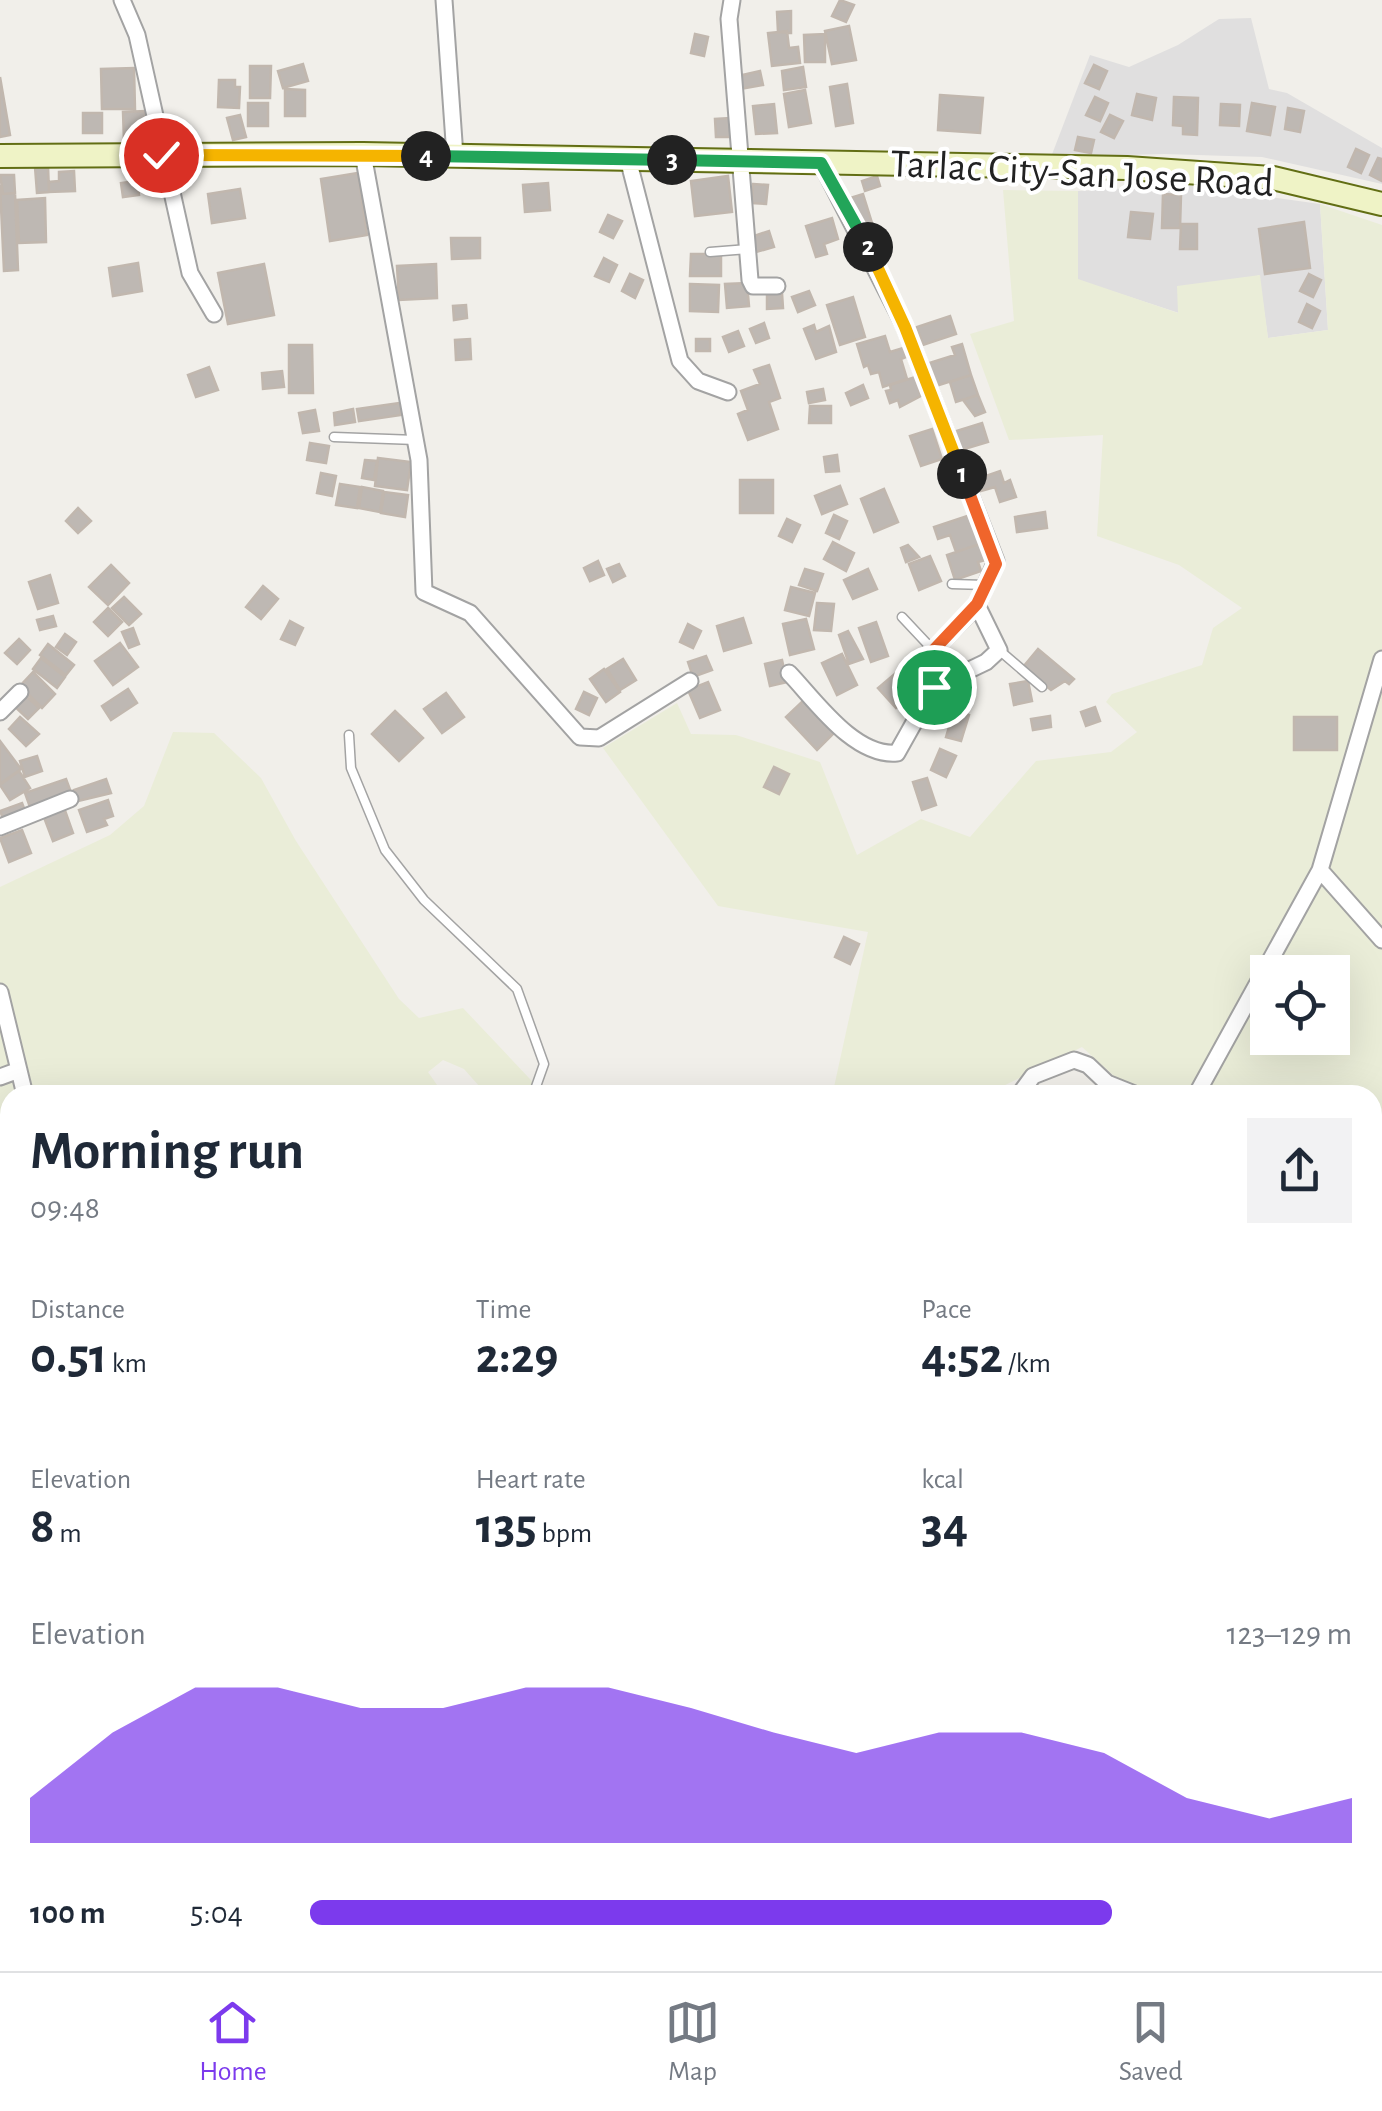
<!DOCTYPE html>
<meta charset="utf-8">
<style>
:root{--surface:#fff;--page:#f2f2f3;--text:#1f2937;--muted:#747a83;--line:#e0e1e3;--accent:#7c3aed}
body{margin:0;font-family:"Alegreya Sans",sans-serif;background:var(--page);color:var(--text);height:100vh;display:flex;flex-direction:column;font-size:38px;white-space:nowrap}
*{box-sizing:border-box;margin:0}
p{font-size:32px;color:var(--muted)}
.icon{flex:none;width:55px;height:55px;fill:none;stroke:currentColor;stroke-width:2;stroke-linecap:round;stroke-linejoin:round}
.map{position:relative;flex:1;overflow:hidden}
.details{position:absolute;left:0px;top:1085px;width:1382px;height:888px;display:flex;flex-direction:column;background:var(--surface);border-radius:30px 30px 0 0;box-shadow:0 10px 40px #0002}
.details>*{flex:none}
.controls{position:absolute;left:1250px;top:955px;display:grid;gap:20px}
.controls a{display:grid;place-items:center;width:100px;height:100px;border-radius:0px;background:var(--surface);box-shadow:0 10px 40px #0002;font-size:50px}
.pin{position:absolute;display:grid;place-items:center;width:85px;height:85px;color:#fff;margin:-42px;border:5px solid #fff;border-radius:50%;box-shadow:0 2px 10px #0007}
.km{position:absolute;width:50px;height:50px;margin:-25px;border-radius:50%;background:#222;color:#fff;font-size:28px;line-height:50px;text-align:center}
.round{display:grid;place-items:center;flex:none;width:105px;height:105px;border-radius:0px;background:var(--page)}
.headline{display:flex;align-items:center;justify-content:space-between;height:170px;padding:0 30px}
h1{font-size:55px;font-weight:700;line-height:75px}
.metrics{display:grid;grid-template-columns:repeat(3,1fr);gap:15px;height:170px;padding:10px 30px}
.metrics div{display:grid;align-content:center}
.metrics b{font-size:50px;font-weight:700}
.metrics small{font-size:28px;font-weight:400}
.metrics p{font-size:28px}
.chart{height:280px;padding:20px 30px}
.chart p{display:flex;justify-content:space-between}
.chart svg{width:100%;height:180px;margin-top:10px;fill:var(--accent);opacity:.7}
ul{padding:0 30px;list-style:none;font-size:32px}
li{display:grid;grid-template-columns:160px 120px 1fr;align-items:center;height:75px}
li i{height:25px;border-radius:12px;background:var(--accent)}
.tab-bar{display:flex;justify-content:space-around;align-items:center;height:140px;border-top:2px solid var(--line);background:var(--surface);font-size:28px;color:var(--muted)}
.tab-bar a{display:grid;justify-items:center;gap:5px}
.tab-bar .on{color:var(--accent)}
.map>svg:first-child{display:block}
</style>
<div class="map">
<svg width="1382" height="1971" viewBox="0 0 1382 1971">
<rect width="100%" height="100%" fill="#f1efea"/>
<!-- residential -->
<path fill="#e0dfdf" d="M1251,18l18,71 18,4 95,55v36l-120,-27 -98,-3 -113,3 39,-102 39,12 49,-22 41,-26z
M1186,185l134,19 8,126 -60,8 -9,-63 -80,38 -101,-33v-89z
M1372,1286l10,13v152h-9z"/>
<!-- farmland -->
<path fill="#eaedd8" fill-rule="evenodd" d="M1003,190l75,1v88l100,34 -1,-27 83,-11 8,63 60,-8 -8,-126 62,21v1074l-9,-13 -1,-191h-267l9,-19 -32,-29 -89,44 -21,4h-131l-7,-8 34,-155 -150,-26 -115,-158 74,-45 14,31 45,1 84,27 37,93 64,-36 49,18 66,-76 75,-9 26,-20 -31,-30 6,-8 90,-29 11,-37 29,-20 -63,-43 -82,-29 6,-101 -94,5 -39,-106 44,-13zM1268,972h64v66h-64z
M173,732l41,1 47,45 35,63 103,158 20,19 44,-10 82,87h-58l-23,-26 -21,-9 -15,12 16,23h-434v867h1362v-511h10v520h-1382v-1084l110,-52 34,-29z"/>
<!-- building -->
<path fill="#beb8b3" stroke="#c1b7ae" stroke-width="2.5" d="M840,0l14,5 -8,17 -14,-6z
M791,11v22l-13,-1 -1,-20z
M849,26l7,34 -24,4 -7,-33z
M787,31l2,17 9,-1 2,16 -28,3 -4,-33z
M695,34l13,3 -4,19 -13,-3z
M825,34v28h-20l-1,-27z
M303,64l5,17 -25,7 -5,-17z
M1094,65l13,6 -8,18 -14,-6z
M250,66h21l-1,32h-20z
M803,67l3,20 -22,3 -2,-19z
M134,68l1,41h-33l-1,-40z
M760,71l3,14 -23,4 -2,-13z
M0,77l10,58 -10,2z
M219,80h16v7h5l-1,21 -21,-1z
M847,84l6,39 -17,3 -6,-39z
M285,89l20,1v26h-20z
M805,90l6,33 -22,4 -5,-33z
M1137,94l19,4 -4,22 -20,-5z
M940,95l43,3 -3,35 -42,-3z
M1095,97l13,6 -8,18 -14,-6z
M1174,97l24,1 -1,37 -14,-1v-8l-10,-1z
M248,103h20v23h-20z
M1252,103l23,4 -5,28 -23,-4z
M774,104l3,29 -21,1 -3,-28z
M1221,104l19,1 -1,21 -19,-1z
M1288,108l16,3 -4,21 -15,-3z
M145,111l1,30 -22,1 -1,-30z
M83,113h19v20h-19z
M240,115l6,22 -13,3 -6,-22z
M1110,115l13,6 -9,17 -13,-6z
M730,118l1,19h-15l-1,-18z
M1078,137l16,3 -3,13 -16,-3z
M1356,149l13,6 -8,18 -13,-6z
M1378,158l4,1v22l-12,-6z
M48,166l1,26 -12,1 -2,-26z
M74,171l1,20 -26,1v-10l10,-1v-9z
M358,173l9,62 -37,6 -9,-62z
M0,175h14l1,18 -12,1z
M728,176l4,36 -37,4 -4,-35z
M877,176l3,10 -15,5 -3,-10z
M137,181l2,14 -16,2 -2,-14z
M548,183l2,27 -25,2 -2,-27z
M753,184l15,1 -2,19 -14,-1z
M0,185l3,9 12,-1 3,77 -14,1z
M240,189l5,29 -33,5 -4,-29z
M863,194l9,29 -13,4 -9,-29z
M1163,194l18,1 -1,33h-18z
M45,198l1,44 -27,1 -2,-43z
M1131,212l22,2 -3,25 -22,-2z
M608,215l14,6 -9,17 -13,-6z
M832,218l6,21 -14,5 3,10 -11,3 -10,-31z
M1304,222l6,46 -45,6 -6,-45z
M1181,224h16v25h-17z
M769,231l5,16 -18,5 -5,-15z
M451,238h29v20l-28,1z
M691,254h30v22h-31z
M604,258l13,7 -8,17 -14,-6z
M138,263l4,28 -29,5 -4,-28z
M264,264l10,51 -46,9 -10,-51z
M436,264l1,34 -38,2 -2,-34z
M630,274l13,6 -8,18 -13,-7z
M1309,274l12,6 -8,17 -13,-6z
M747,283l2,23 -22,2 -2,-24z
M690,284l29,1 -1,27 -28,-1z
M809,291l6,14 -17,7 -6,-15z
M782,293l1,15 -16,1v-14z
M853,297l12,40 -25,8 -13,-40z
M1307,304l13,7 -8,17 -13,-6z
M466,305l1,13 -13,2 -1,-14z
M950,316l6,18 -33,11 -6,-18z
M764,323l5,15 -13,5 -6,-14z
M814,325l2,7 13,-6 7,26 -20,7 -12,-30z
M738,331l6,15 -15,6 -6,-15z
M885,336l5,16 13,-4 3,9 -5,2 6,20 -24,8 -4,-15 -8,2 -3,-9 -4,2 -7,-23z
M470,339l1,20 -15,1 -1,-20z
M696,339h14v12h-14z
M962,344l9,31 -38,12 -7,-23 29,-9 -3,-8z
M289,345h23l1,48h-24z
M769,365l11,33 -11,4 9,27 -30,11 -10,-26 10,-4 -7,-19 19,-7 -6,-14z
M209,367l9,23 -22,7 -8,-22z
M282,371l2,16 -21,2 -1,-16z
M971,375l7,20 -22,7 -6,-20z
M915,377l6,19 -21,11 -2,-7 -8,3 -4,-12 5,-1 -1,-5z
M863,385l5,13 -17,7 -5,-12z
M823,389l2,11 -16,3 -2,-11z
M978,395l7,17 -10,4 -12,-16z
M400,403l1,12 -42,6 -2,-12z
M810,406h21v17h-22z
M353,409l2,13 -20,3 -1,-12z
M315,410l4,21 -16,2 -4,-20z
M982,423l6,19 -30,9 -5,-19z
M932,429l10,30 -21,7 -11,-30z
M310,443l19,3 -3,17 -19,-3z
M837,455l2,16 -13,1 -2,-15z
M378,458l33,4 -4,28 -32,-4z
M365,460l12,1 -3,19 -12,-2z
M1000,471l4,12 6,-3 6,17 -16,5 -5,-15 -14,4 -4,-12z
M321,473l15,3 -4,20 -15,-3z
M740,480h33v33h-33z
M340,484l20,3 -3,21 -21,-3z
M840,486l7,18 -25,10 -7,-18z
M362,487l21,4 -3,21 -21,-4z
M884,489l14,33 -24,10 -13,-33z
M384,492l24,3 -3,22 -24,-4z
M78,508l13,13 -13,12 -12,-12z
M1045,512l2,16 -30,4 -2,-15z
M834,515l13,6 -8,18 -13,-6z
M970,515l10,29 -24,8 -6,-17 -12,4 -4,-12z
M787,519l13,6 -8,17 -13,-6z
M833,542l21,11 -8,18 -22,-12z
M980,544l6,16 -8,2 3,9 -26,9 -8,-25z
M908,545l11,12 -13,5 -5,-14z
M930,556l11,25 -22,9 -10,-26z
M598,561l6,14 -14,6 -6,-13z
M619,564l6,12 -12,6 -6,-13z
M111,565l18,18 -21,22 -19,-18z
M805,569l18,5 -6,17 -18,-6z
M868,569l9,20 -24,10 -9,-19z
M50,575l8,28 -20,6 -9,-27z
M263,586l15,13 -17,20 -15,-12z
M791,587l24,6 -6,23 -24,-6z
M124,597l17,17 -12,11 -17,-17z
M817,603l17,1 -3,27 -17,-1z
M108,608l14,14 -14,14 -14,-14z
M53,616l3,10 -16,4 -3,-10z
M743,618l8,25 -27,8 -7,-25z
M806,619l8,30 -24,6 -7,-31z
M290,621l13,7 -8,17 -14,-6z
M876,622l12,34 -17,6 -12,-34z
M688,624l13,7 -8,17 -13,-6z
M133,628l6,16 -10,4 -7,-16z
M848,631l15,28 -14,5 -10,-29z
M65,634l11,8 -9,13 -11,-8z
M19,639l11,11 -13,14 -12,-11z
M120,643l18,24 -25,18 -18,-24z
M48,644l26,21 -8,10 -26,-20z
M1038,649l36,30 -5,5 -4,-3 -14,9 -28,-23z
M842,654l15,31 -20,10 -15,-32z
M706,656l6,14 -19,7 -5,-15z
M41,658l24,19 -8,11 -24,-19z
M623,659l13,21 -16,10 -13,-21z
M782,660l5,22 -17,4 -5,-22z
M604,669l16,23 -14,10 -16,-23z
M33,672l22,22 -13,14 -22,-22z
M897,672l17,21 -18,15 -18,-20z
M1028,681l4,20 -18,4 -4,-21z
M708,682l12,28 -20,8 -12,-28z
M128,689l9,14 -26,17 -9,-14z
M22,692l17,16 -11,11 -17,-16z
M584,692l13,6 -8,17 -13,-6z
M446,693l18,24 -22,16 -18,-24z
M805,699l31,32 -19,19 -31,-33z
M1095,707l5,14 -14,5 -5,-14z
M953,709l16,6 -8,26 -15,-4 3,-10 -9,-3z
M395,711l28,27 -24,23 -27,-27z
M1050,716l1,11 -18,3 -2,-11z
M20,717l19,17 -13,12 -17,-17z
M1294,717h43v33h-43z
M0,741l21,28 -20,14 -1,-1z
M940,749l16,7 -10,21 -15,-7z
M37,756l5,15 -17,6 -5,-16z
M774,767l15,7 -10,20 -15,-7z
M19,771l11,17 -20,12 -10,-15z
M927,778l9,27 -14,5 -9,-28z
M66,779l6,16 -41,15 -6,-17z
M106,779l5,14 -33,8 -4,-11z
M108,800l5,16 -9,3 3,6 -20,7 -8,-22z
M22,803l5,13 -22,7 -5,-12z
M63,805l10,28 -20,8 -11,-29z
M22,830l9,23 -22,9 -9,-24z
M844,937l15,7 -9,20 -15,-7z
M10,1150v31l-2,1 -8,-29z
M1372,1348l10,11v18l-3,-4 -7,6z"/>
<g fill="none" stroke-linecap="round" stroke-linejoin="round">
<defs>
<path id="service" d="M710,252l38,-3
M334,437l82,3
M952,584l33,1
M902,617l31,33
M999,650l43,37
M349,735l2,33 34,82 39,50 93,89 27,75 -11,31"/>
<path id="minor" d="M122,0l15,35 53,238 24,41
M444,0l11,156
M732,0l-3,19 21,261 3,6h24
M363,154l56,306 5,132 46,21 110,124 19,1 91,-57
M628,159l52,202 18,20 30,11
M789,673c26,27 65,84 108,80l37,-66 52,-25 13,-12 -22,-45 19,-44 -91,-234 -84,-164
M934,687l-6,-31 49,-51
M0,712l20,-20
M0,827l70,-28
M1320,870l62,70
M0,992l25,103
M0,1077l19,-7
M1019,1095l14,-19 41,-16 14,5 19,18 30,12
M1196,1095l124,-225 62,-211
M1054,1962l7,9"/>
<path id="secondary" d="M0,156l363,-2 764,14 146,10 109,26"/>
</defs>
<!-- service casing -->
<use href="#service" stroke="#a3a3a3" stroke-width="11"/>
<!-- minor casing -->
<use href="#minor" stroke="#a3a3a3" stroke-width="19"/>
<!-- secondary casing -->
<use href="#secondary" stroke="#626e14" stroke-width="26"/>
<!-- service -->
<use href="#service" stroke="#fff" stroke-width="8"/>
<!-- minor -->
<use href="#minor" stroke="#fff" stroke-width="15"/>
<!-- secondary -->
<use href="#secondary" stroke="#eff3c6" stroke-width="22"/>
</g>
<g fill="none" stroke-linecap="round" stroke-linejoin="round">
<defs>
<path id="split-1" d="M934,687l-6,-31 49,-52 19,-40 -34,-90"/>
<path id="split-2" d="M868,247l37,80 57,147"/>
<path id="split-3" d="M672,160l149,3 47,84"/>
<path id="split-4" d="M426,156l246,4"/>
<path id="split-5" d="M161,155l265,1"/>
</defs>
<!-- split-1 casing -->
<use href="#split-1" stroke="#fff" stroke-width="20"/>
<!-- split-2 casing -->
<use href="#split-2" stroke="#fff" stroke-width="20"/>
<!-- split-3 casing -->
<use href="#split-3" stroke="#fff" stroke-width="20"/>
<!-- split-4 casing -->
<use href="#split-4" stroke="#fff" stroke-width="20"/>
<!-- split-5 casing -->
<use href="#split-5" stroke="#fff" stroke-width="20"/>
<!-- split-1 -->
<use href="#split-1" stroke="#f0652b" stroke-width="12"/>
<!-- split-2 -->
<use href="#split-2" stroke="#f5b400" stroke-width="12"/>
<!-- split-3 -->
<use href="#split-3" stroke="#22a559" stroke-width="12"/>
<!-- split-4 -->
<use href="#split-4" stroke="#22a559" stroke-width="12"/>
<!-- split-5 -->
<use href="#split-5" stroke="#f5b400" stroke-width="12"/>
</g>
<g text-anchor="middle" stroke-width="8" stroke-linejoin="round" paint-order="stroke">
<!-- street labels -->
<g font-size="40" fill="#222" stroke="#fff">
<text transform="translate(1082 172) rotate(3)" y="14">Tarlac City-San Jose Road</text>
</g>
</g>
</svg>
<div class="controls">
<a><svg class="icon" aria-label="locate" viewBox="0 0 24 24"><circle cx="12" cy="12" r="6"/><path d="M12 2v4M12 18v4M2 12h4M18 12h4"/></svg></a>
</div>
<div class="pin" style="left:934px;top:687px;background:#1e9e55"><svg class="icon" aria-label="arrive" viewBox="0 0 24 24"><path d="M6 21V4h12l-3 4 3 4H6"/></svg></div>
<div class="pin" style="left:161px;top:155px;background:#d93025"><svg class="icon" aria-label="check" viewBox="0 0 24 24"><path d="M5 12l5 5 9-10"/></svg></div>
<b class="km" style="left:962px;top:474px">1</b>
<b class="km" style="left:868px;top:247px">2</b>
<b class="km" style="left:672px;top:160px">3</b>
<b class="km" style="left:426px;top:156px">4</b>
<section class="details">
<div class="headline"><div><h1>Morning run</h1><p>09:48</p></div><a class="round"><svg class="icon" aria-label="share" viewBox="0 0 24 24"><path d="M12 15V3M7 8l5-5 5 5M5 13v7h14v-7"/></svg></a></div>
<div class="metrics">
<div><p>Distance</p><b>0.51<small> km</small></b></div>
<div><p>Time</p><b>2:29</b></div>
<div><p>Pace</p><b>4:52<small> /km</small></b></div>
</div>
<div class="metrics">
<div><p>Elevation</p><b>8<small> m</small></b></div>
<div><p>Heart rate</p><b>135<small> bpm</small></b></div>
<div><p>kcal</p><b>34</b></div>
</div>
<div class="chart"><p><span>Elevation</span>123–129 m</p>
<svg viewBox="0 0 160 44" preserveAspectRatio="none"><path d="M0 44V33L10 17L20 6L30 6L40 11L50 11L60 6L70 6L80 11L90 17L100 22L110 17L120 17L130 22L140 33L150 38L160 33V44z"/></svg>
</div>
<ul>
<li><b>100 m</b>5:04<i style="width:77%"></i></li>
</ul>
</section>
</div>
<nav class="tab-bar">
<a class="on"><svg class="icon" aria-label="home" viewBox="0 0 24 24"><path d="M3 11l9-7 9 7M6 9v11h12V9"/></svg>Home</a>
<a><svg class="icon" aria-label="map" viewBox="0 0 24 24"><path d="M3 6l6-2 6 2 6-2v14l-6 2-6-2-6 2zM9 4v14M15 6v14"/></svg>Map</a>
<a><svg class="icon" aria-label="saved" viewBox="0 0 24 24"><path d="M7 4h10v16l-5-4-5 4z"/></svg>Saved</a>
</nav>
